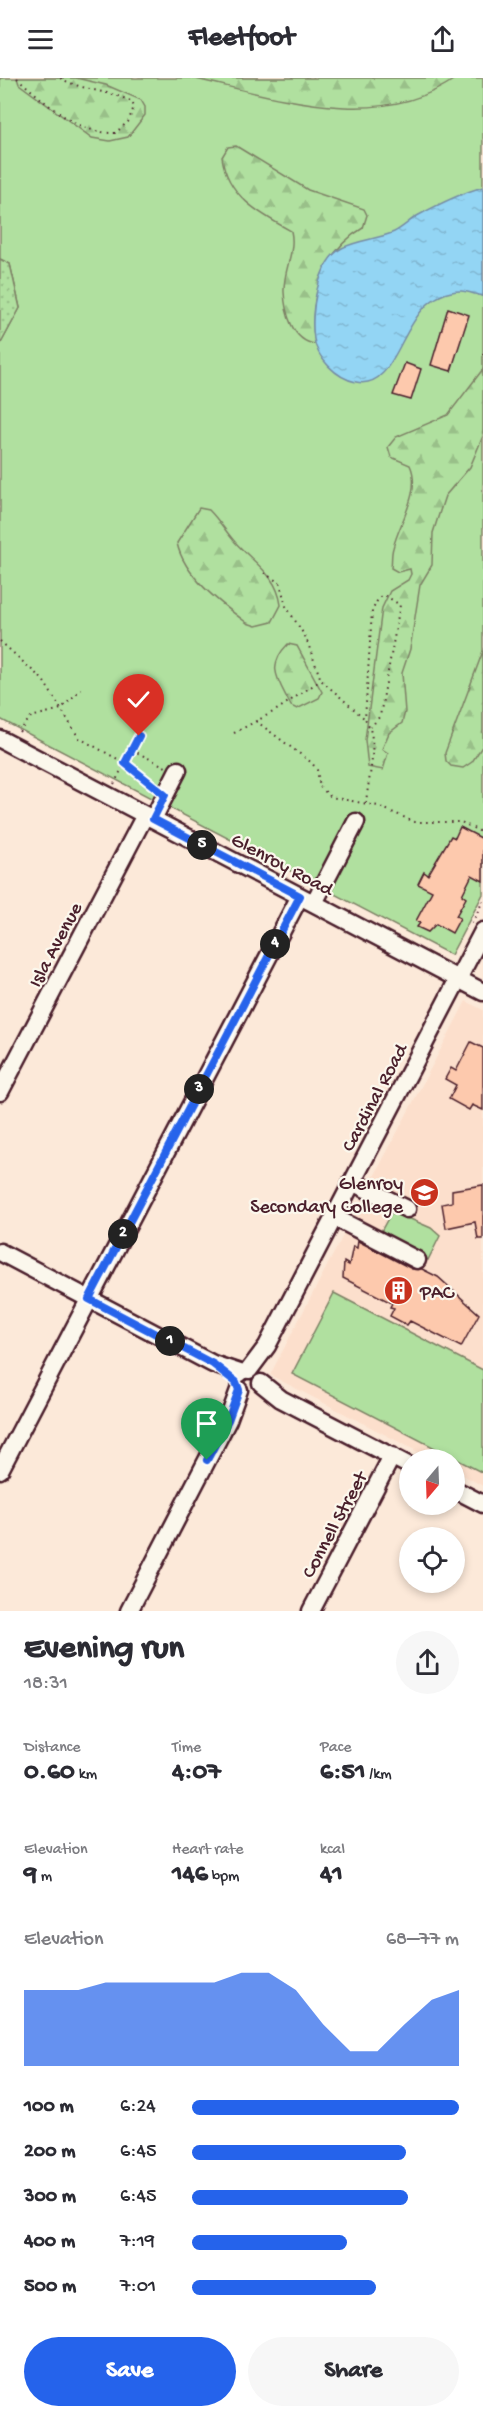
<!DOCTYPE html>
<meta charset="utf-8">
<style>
:root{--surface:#fff;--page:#f7f7f7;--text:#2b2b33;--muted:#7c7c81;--accent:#2563eb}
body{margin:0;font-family:"Gochi Hand",sans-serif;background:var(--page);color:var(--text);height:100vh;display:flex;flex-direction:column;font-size:22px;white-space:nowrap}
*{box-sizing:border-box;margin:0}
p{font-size:20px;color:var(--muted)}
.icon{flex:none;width:33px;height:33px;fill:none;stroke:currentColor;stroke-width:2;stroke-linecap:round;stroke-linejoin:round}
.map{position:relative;height:1533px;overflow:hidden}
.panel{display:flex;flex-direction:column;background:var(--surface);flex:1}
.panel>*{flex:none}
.needle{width:39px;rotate:199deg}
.controls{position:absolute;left:399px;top:1371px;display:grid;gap:12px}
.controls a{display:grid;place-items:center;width:66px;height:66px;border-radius:50%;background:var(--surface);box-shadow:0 3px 9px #0003;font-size:30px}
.pin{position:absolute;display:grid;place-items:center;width:51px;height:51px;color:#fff;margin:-62px -26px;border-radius:50% 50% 50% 0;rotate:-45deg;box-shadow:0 0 6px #0007}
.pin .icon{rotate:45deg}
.km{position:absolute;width:30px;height:30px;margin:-15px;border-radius:50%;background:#222;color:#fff;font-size:16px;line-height:30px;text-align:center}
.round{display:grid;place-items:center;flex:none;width:63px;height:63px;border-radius:32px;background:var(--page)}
.summary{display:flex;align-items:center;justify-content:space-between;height:102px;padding:0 24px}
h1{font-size:33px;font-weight:800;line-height:45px}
.metrics{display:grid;grid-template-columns:repeat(3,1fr);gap:9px;height:102px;padding:6px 24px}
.metrics div{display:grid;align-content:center}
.metrics b{font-size:26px;font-weight:800}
.metrics small{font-size:16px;font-weight:400}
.metrics p{font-size:16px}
.chart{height:168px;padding:12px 24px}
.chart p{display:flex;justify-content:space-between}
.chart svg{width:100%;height:108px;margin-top:6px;fill:var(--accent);opacity:.7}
.primary-button{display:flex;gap:12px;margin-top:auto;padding:12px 24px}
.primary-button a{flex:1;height:69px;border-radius:36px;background:var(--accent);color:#fff;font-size:24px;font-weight:800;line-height:69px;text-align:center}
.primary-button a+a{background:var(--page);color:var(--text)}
ul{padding:0 24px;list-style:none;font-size:20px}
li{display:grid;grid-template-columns:96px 72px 1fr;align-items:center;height:45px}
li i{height:15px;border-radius:8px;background:var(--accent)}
header{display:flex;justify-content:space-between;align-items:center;height:78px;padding:0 24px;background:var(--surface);font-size:27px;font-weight:800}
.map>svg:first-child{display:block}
</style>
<header><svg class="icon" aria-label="menu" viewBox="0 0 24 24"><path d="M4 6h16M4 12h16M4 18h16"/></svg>Fleetfoot<svg class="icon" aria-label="share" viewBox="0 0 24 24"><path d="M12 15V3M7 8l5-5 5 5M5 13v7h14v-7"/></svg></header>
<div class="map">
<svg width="483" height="1533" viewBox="0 0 483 1533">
<defs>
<pattern id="forest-firs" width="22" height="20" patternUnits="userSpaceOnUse" patternTransform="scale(1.5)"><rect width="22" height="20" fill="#b0e09f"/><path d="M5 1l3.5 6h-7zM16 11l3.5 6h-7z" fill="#99c089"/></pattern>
<pattern id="park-dots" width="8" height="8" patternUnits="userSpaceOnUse" patternTransform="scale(1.5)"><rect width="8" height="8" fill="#b0e09f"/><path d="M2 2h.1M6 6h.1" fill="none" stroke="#99c089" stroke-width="1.8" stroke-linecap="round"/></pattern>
<pattern id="water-ripples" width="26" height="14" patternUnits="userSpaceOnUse" patternTransform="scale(1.5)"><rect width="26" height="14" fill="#93d5f4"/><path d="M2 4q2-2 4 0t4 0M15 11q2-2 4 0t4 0" fill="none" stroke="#80b6d1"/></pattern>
</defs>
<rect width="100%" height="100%" fill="#fce9d9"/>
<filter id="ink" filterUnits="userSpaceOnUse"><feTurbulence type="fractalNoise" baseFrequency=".0167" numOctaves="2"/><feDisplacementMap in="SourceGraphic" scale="12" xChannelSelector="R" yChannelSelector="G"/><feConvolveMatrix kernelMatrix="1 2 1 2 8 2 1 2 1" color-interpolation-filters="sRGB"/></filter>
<g filter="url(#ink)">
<!-- built -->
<path fill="#fcdfcc" d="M466,923l17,9v476l-28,-15 -1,-11 -22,-1 -162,-84z"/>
<!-- grass -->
<path fill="#b0e09f" stroke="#7d8065" stroke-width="1.5" d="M0,0h483v816l-32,61 -451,-236v-374l20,-37 -10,-44 -10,-5z
M392,1133l39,17 9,8 -12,24 -49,-25z
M334,1215l149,77v103l-191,-99z"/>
<!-- forest -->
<path fill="url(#forest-firs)" stroke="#7d8065" stroke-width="1.5" d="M17,0h59l30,7 35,15 4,7v8l-17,22 -18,4 -18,-3 -73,-54z
M192,0h264c-77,55 -180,19 -264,0z
M236,68l72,44 56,19 3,6 -4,13c-40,23 -55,72 -48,116 -23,-3 -30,-32 -31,-52 -1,-22 12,-40 7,-61 -31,-17 -64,-35 -69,-74l6,-10z
M483,291v67l-13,31 -25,29 -5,15 -7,22 -1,32 -12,20 -10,64 -8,24 3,39 -3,11 -13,10 -7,16 6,4 -5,17 -15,-3 -3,-27 17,-132 8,-17 18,-11 3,-6 -1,-5 -12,3 -7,-4c1,-6 0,-14 2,-20 6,-25 29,-57 17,-83l-19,-8 -3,-10 8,-10 52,-22z
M199,430l10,2c10,10 17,22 26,32 19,21 42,33 46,63l-9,17 -16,4 -9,-3c-27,-20 -63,-47 -70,-80z
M288,566l9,2 25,46 -3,6 -22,11 -6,-3c-12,-25 -26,-39 -3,-62z
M483,573v94l-11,17 -9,6 -12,-2 -5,-5 -1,-8z"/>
<!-- park -->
<path fill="url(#park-dots)" stroke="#7d8065" stroke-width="1.5" d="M0,181l10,5 10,44 -20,37z"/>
<!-- water -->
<path fill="url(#water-ripples)" stroke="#768ca4" stroke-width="1.5" d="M483,109v109c-7,-1 -15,-5 -22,-5 -63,1 -57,101 -105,91 -20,-4 -39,-24 -42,-43 -4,-24 3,-78 28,-91 16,-8 36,-9 52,-16 8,-4 15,-11 23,-16 20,-11 44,-23 66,-29z"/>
<!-- building -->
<path fill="#fdc9ad" stroke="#4a1f2b" stroke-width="1.5" d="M448,230l21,7 -18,56 -20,-6z
M405,285l16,6 -10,31 -18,-5z
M460,749l23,12v42l-11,-6 -10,20 4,3 -10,18 4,2 -8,15 -16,-9 -8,8 -11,-5 3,-4 -4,-2 16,-30 -14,-7 6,-12 4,3 23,-39 4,2z
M471,964l12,6v62l-11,-5 -3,5 -20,-11 7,-14 -11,-6 6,-11 5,3z
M483,1107v54h-5l-3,-17 -29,6 -4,-24 10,-2v-12z
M358,1163l54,28h10l16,8 41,37 -18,33 -51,-26 -3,4 -17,-9 4,-8 -4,-1 2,-4 -49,-25 1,-16 5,3 4,-19 4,2z"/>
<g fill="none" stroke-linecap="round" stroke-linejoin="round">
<defs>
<path id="minor" d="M0,661l483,253
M153,741l25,-49
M314,825l42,-81
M0,1014l145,-277
M352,1104l55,27
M334,1139l83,43
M0,1174l213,112 27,9
M249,1292l18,-24 216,-415
M261,1305l20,16 129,67
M0,1392l300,-574
M454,1411l29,15
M129,1533l99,-191 11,-30
M311,1533l81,-155"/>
</defs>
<!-- minor casing -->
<use href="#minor" stroke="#4a1f2b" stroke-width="21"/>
<!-- path -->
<path stroke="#4a1f2b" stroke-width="2" stroke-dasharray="1.5 4.5" stroke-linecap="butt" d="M17,0c29,24 58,56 98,55l13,-11 6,-15 -2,-5c-22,-12 -47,-10 -72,-24
M483,277v-1
M264,495l16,10 6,23 20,32 15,42 44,39
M0,563l43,39 36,58 46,25 29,23
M256,643l56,42 5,7 3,17 11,10 47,9 37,16h46l22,11
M19,654l12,-15 30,-8 20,-20
M234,655l41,-22 46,-31
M132,672l34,17
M114,706l25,-48 -3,-9
M366,725c2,-24 14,-64 -1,-84l7,-108 7,-14 7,-1 14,9 -20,111 -9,11
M472,845l11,-22"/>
<!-- minor -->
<use href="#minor" stroke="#fbf7ec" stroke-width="16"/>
</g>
</g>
<g fill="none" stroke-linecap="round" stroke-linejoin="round" filter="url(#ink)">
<defs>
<path id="route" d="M139,658l-14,27 40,32 -12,24 147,77 -211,403 124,65 23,18 3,8 -11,30 -21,40"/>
</defs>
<!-- route casing -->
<use href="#route" stroke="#fff" stroke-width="12"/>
<!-- route -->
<use href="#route" stroke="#2563eb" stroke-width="8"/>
</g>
<!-- icons -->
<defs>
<symbol id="school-disc" viewBox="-11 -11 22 22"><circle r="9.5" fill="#c8321e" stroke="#fbf7ec"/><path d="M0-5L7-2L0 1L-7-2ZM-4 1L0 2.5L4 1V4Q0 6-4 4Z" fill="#fff"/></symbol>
<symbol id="building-disc" viewBox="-11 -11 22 22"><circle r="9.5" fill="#c8321e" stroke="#fbf7ec"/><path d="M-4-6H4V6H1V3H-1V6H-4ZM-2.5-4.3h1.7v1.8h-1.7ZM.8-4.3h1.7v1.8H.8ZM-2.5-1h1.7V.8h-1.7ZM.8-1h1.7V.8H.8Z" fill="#fff"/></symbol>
</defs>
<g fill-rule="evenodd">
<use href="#school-disc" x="408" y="1098" width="33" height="33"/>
<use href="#building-disc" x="382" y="1196" width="33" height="33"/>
</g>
<g text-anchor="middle" stroke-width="4.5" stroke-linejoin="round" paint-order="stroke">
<!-- street labels -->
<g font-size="20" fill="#4a1f2b" stroke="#fbf7ec">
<text transform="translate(283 785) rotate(28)" y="7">Glenroy Road</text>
<text transform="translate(54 866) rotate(-62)" y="7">Isla Avenue</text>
<text transform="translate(373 1019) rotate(-62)" y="7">Cardinal Road</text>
<text transform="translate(333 1446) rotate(-62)" y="7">Connell Street</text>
</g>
<!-- poi labels -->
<g font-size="20" fill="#4a1f2b" stroke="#fbf7ec" text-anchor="end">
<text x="403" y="1111">Glenroy<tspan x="403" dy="23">Secondary College</tspan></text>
<text x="420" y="1220" text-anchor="start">PAC</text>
</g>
</g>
</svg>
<div class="controls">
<a><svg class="needle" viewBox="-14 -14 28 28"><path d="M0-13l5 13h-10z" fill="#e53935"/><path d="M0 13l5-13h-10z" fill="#7c7c81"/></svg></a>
<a><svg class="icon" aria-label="locate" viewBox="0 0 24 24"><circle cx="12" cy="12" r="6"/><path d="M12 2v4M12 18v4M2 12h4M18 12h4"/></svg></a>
</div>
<div class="pin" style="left:207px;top:1382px;background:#1e9e55"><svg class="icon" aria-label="arrive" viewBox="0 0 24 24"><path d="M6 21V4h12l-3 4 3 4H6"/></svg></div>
<div class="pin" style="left:139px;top:658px;background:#d93025"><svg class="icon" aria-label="check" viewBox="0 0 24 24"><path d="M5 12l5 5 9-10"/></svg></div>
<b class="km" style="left:170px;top:1263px">1</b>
<b class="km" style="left:123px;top:1156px">2</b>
<b class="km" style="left:199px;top:1011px">3</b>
<b class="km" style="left:275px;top:866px">4</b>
<b class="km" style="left:202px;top:767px">5</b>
</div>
<section class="panel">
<div class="summary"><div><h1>Evening run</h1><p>18:31</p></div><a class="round"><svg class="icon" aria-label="share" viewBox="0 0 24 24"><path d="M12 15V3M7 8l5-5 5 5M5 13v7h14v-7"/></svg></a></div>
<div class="metrics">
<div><p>Distance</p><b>0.60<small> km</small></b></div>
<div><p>Time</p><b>4:07</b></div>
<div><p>Pace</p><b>6:51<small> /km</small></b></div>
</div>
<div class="metrics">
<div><p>Elevation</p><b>9<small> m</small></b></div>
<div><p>Heart rate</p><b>146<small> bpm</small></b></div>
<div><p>kcal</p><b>41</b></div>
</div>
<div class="chart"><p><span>Elevation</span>68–77 m</p>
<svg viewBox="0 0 160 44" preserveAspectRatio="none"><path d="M0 44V13L10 13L20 13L30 10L40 10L50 10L60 10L70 10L80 6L90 6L100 13L110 27L120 38L130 38L140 27L150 17L160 13V44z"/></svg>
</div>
<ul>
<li><b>100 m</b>6:24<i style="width:100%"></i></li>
<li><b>200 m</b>6:45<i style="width:80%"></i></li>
<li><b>300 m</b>6:45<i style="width:81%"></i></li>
<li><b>400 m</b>7:19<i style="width:58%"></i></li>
<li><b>500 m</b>7:01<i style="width:69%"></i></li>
</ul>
<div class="primary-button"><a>Save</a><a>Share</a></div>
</section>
